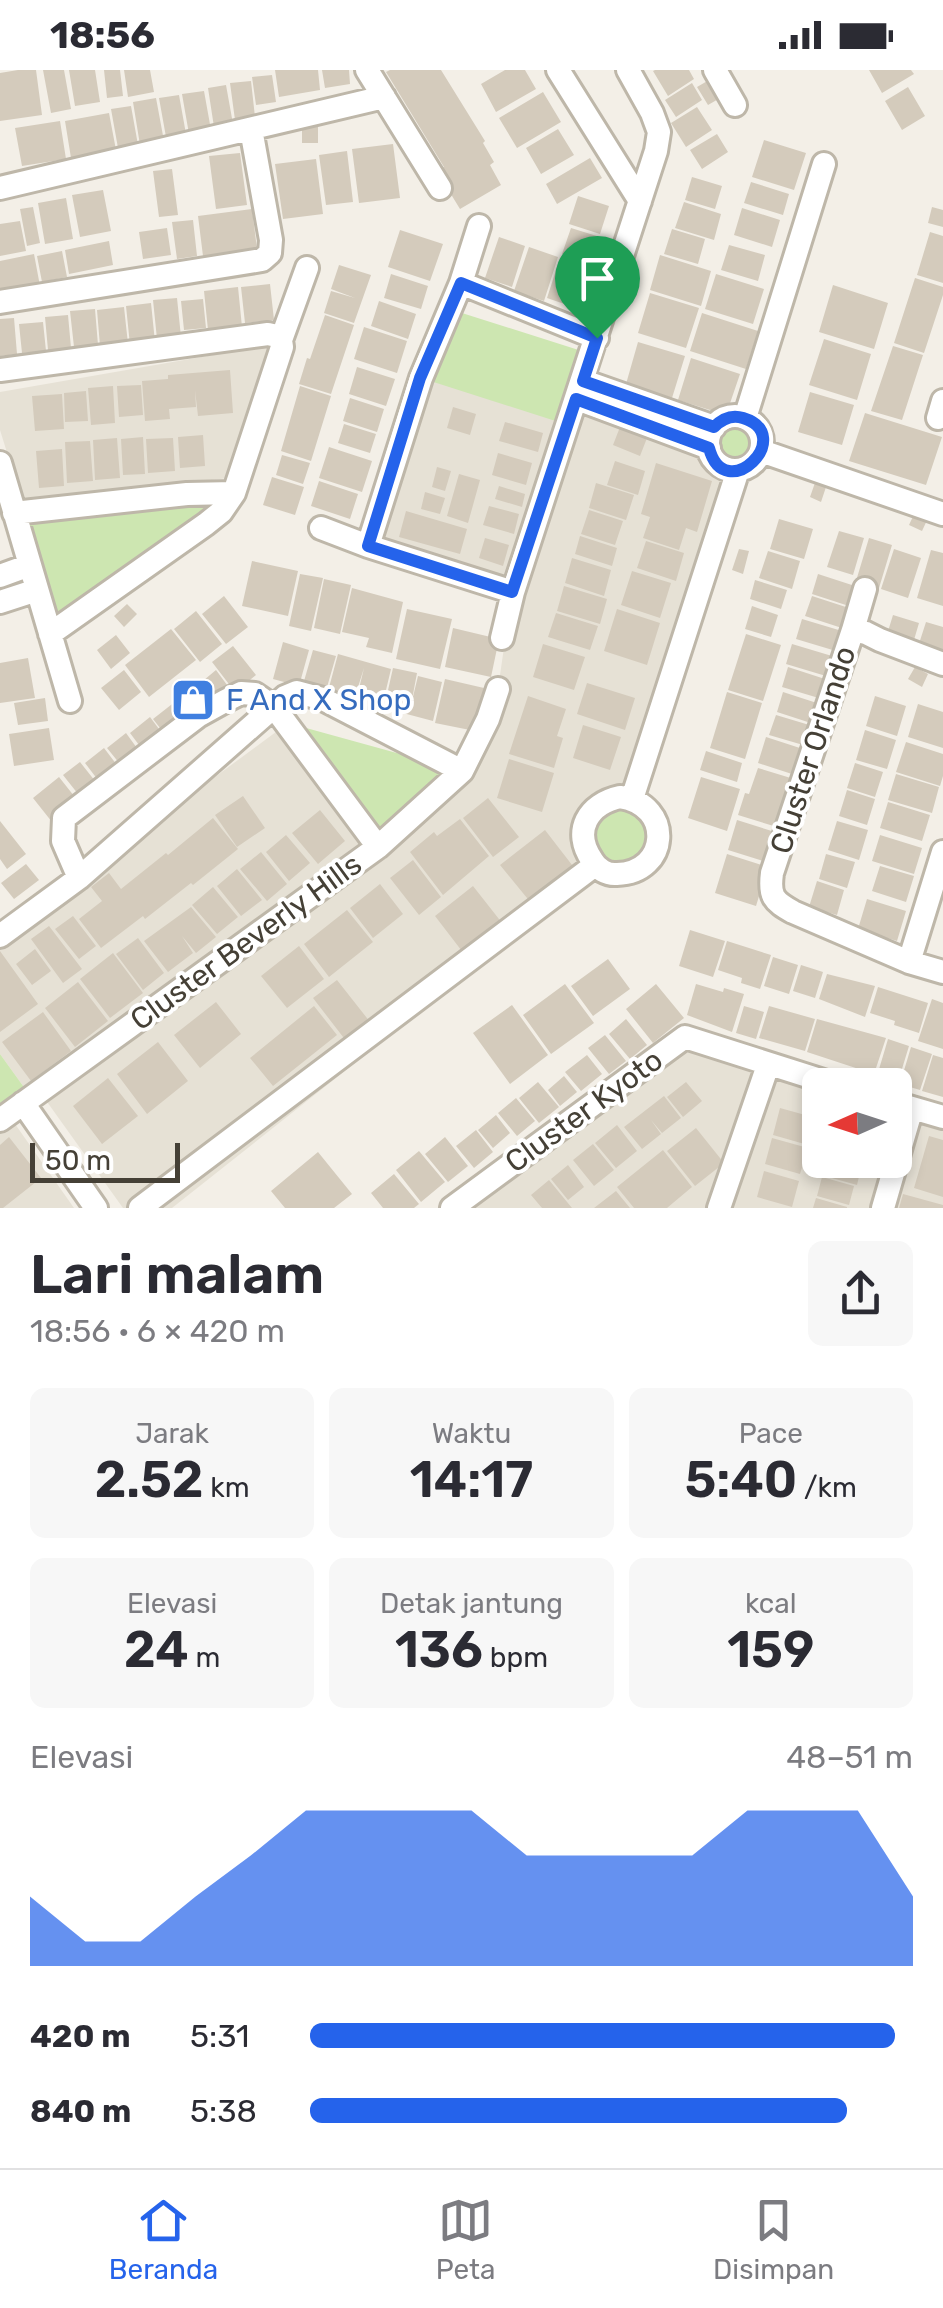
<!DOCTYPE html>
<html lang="id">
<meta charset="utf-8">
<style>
:root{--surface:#fff;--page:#f7f7f7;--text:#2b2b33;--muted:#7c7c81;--line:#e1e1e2;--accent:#2563eb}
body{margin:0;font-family:Rubik,sans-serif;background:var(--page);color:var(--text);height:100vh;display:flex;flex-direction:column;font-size:38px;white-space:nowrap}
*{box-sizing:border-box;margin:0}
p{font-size:32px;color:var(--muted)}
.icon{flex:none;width:55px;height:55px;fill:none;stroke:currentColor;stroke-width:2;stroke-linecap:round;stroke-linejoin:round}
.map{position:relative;height:1138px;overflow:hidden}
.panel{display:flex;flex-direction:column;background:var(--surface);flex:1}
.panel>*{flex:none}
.needle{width:65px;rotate:267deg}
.buttons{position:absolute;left:802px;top:998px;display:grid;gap:20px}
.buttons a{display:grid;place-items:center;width:110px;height:110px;border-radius:15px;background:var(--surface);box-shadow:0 5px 15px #0003;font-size:50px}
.scale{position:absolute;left:30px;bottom:25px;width:150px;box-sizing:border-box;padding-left:10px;border:5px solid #454036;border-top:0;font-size:28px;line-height:35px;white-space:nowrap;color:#454036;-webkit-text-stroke:8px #fff;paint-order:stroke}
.pin{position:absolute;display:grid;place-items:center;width:85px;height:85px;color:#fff;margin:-102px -42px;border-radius:50% 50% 50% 0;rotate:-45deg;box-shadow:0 0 10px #0007}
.pin .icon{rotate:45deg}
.round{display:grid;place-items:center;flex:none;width:105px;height:105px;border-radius:15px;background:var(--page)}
.headline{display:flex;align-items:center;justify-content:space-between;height:170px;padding:0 30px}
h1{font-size:55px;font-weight:600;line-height:75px}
.stats{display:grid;grid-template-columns:repeat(3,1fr);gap:15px;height:170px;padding:10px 30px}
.stats div{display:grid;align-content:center;border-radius:15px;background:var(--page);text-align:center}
.stats b{font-size:50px;font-weight:600}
.stats small{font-size:28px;font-weight:400}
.stats p{font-size:28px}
.chart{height:280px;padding:20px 30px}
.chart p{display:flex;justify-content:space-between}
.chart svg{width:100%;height:180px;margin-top:10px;fill:var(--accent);opacity:.7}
ul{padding:0 30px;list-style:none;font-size:32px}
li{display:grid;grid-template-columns:160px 120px 1fr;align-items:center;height:75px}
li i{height:25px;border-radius:12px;background:var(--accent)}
.status{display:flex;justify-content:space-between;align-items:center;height:70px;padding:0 50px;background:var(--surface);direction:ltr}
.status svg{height:28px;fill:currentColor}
.tab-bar{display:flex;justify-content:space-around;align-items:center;height:140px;border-top:2px solid var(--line);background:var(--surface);font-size:28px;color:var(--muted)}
.tab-bar a{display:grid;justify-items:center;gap:5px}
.tab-bar .current{color:var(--accent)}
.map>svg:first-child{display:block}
</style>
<div class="status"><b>18:56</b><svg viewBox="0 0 49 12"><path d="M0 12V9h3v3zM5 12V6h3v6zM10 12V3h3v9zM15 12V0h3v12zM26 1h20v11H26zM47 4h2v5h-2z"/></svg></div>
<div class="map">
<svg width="943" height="1138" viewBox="0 0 943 1138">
<rect width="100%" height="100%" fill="#f3efe7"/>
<!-- residential -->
<path fill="#e6e1d5" d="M276,274l-48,134 -205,26 -23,-74v-38z
M421,308l156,21 135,48 18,20 -123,396 -435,345h-49l-83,-116 -9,5 -31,-43v-118l288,-213 90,124 84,-76 36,-82 14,-97 -144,-46z
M687,968l133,47v75h75v-57l48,15v90h-484z
M8,1044l66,94h-74v-88z"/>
<!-- green -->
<path fill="#cde6b1" d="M443,237l145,46 -20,72 -147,-47z
M712 373a24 24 0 1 1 48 0a24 24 0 1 1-48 0Z
M214,432l-157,112 -28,-91z
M288,653l174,48 -84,76z
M621,734l31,23 -7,30 -28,10 -18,-10c-9,-35 -9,-35 22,-53z
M0,984l31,43 -31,23z"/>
<!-- building -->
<path fill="#d4cbbc" d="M18,0h18l6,45 -42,6v-48z
M43,0h21l7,39 -20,4z
M69,0h26l5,32 -25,4z
M104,0h16l3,26 -16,2z
M124,0h26l4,22 -26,5z
M275,0h43l2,20 -41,7z
M322,0h27l1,14 -25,4z
M390,0h51l44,71 -2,2 11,19 -4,3 11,20 -41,24 -11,-18 5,-3 -12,-20 2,-1 -58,-95z
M505,0h20l11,19 -40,23 -15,-28z
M655,0h34l5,9 -26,17 -15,-25z
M869,0h42l3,4 -32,19z
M272,5l4,27 -20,3 -4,-28z
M716,6l11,18 -19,11 -11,-18z
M251,11l4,36 -20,3 -5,-37z
M692,13l10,17 -26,17 -11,-17z
M226,15l7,39 -19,3 -6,-39z
M908,17l17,29 -23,14 -17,-29z
M204,21l7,39 -22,4 -7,-40z
M543,22l18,30 -44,26 -18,-30z
M179,25l7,39 -20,3 -7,-39z
M156,28l8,43 -24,4 -7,-43z
M131,36l7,39 -20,3 -7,-39z
M697,37l15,23 -26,17 -15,-24z
M109,43l7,37 -45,8 -6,-37z
M60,51l6,38 -44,7 -7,-38z
M302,54h16v19h-16z
M558,59l16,26 -33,19 -15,-26z
M717,64l11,18 -26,17 -12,-19z
M764,70l42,13 -12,37 -42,-13z
M393,74l7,54 -41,5 -7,-54z
M347,81l6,51 -27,3 -7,-50z
M240,83l7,52 -31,4 -7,-53z
M590,88l12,20 -45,26 -11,-20z
M316,89l7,55 -40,5 -8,-55z
M172,99l6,46 -19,2 -6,-46z
M692,107l30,9 -7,23 -30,-9z
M751,112l38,12 -6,21 -39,-12z
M103,120l8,41 -31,6 -8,-42z
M578,126l31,10 -9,28 -31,-10z
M66,128l7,41 -28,5 -7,-41z
M684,132l37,12 -7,26 -39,-12z
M33,137l7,36 -13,3 -7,-37z
M932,137l11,3v17l-15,-4z
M742,138l38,12 -8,27 -38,-12z
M252,139l5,40 -54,7 -5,-40z
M193,150l4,36 -20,3 -5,-37z
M20,151l6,30 -26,5v-32z
M167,158l4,27 -28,4 -4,-27z
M571,158l29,9 -9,26 -29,-9z
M672,159l33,10 -7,25 -34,-10z
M400,160l43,14 -13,37 -42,-14z
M930,162l13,4v47l-26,-8z
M499,167l26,9 -13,41 -27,-9z
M109,171l4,24 -44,9 -4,-24z
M729,175l36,10 -7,26 -37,-11z
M529,177l29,10 -14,44 -30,-10z
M62,181l5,26 -25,5 -5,-26z
M34,184l6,32 -40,7v-32z
M660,185l51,16 -10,35 -51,-16z
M560,188l31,11 -12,40 -32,-11z
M339,195l32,10 -17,48 -30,-10 7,-22 24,7 -24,-9z
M391,204l37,12 -7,23 -37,-11z
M716,204l48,15 -11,35 -48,-15z
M915,208l28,9v8l-19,58 -30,-10z
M270,214l4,36 -29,3 -4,-36z
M833,215l55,18 -14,46 -55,-17z
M238,217l4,40 -34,3 -4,-39z
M650,223l49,15 -13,40 -48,-15z
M177,228l4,39 -24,2 -4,-39z
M203,229l3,29 -22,2 -3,-29z
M379,231l37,13 -8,25 -37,-13z
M151,233l4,39 -25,3 -4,-39z
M124,237l4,37 -28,2 -3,-36z
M95,239l3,36 -24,2 -4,-36z
M702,243l56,18 -12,38 -56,-18z
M68,245l3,33 -23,2 -3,-33z
M325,245l29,10 -23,69 -32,-10 8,-26 3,1z
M14,248l3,36 -17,2v-37z
M43,252l3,29 -24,2 -3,-29z
M364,257l43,14 -10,32 -43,-14z
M824,269l47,15 -14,46 -48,-15z
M638,272l47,14 -13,42 -46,-14z
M893,276l30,9 -21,65 -31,-9z
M691,288l49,16 -14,41 -48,-15z
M357,297l38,12 -9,27 -37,-12z
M230,300l3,43 -35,3 -3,-26 1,17 -27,2 1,10 -25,2 -3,-40 26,-2v-4z
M141,315l2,30 -24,2 -2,-31z
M113,316l2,37 -24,2 -3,-37z
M300,316l31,10 -20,65 -30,-10z
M86,321l2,30 -23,1 -1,-29z
M810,322l44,13 -12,40 -44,-13z
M62,324l2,35 -29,2 -3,-35z
M350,328l34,11 -7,23 -34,-11z
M453,337l23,7 -6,21 -23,-7z
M865,343l77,24 -16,48 -77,-24z
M505,352l38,11 -5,19 -39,-11z
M344,354l32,10 -6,19 -32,-10z
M620,357l27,11 -7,18 -27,-11z
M203,365l2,31 -25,2 -2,-31z
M143,367l2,37 -22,1 -2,-36z
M117,368l3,40 -25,2 -2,-40z
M173,368l2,33 -27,2 -2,-34z
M90,371l3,40 -26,2 -2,-41z
M329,377l43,14 -10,31 -43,-14z
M62,379l2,37 -25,2 -3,-37z
M498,383l34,10 -6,22 -34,-10z
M282,385l28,8 -7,21 -27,-9z
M615,391l30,10 -7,24 -31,-10z
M656,393l56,18 -15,51 -11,-4 -7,22 -36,-12 7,-21 -9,-3z
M437,397l14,4 -6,20 -13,-4z
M459,404l21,6 -12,43 -21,-7z
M272,407l32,10 -9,28 -32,-10z
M816,410l11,4 -6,18 -11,-5z
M319,411l39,13 -8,25 -39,-13z
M596,413l38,12 -8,25 -37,-12z
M499,416l26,8 -3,13 -27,-8z
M425,422l20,6 -5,16 -19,-5z
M489,436l30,8 -5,20 -31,-9z
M589,440l34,11 -8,24 -34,-11z
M916,440l13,6 -7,15 -13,-6z
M406,441l61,18 -7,25 -61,-17z
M779,449l34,10 -9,30 -34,-10z
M839,461l25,7 -11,37 -26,-8z
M580,466l37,12 -5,18 -37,-12z
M485,468l24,7 -6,21 -24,-8z
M869,468l23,7 -13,43 -23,-7z
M646,471l38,12 -8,28 -39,-13z
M739,479l10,2 -6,23 -11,-4z
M894,479l27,9 -13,40 -27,-9z
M931,480l12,3v53l-26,-8z
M768,481l32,10 -8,28 -33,-11z
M572,488l39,12 -7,26 -39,-13z
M252,491l46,10 -10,45 -46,-10z
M632,501l39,12 -11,35 -39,-13z
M300,504l23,4 -12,53 -22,-5z
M818,504l40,13 -6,20 -40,-13z
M324,509l27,6 -11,49 -26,-6z
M755,510l32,10 -6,19 -31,-10z
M564,516l43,13 -7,25 -43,-13z
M352,518l51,14 -11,51 -26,-6 3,-9 -27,-6z
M224,526l24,31 -22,17 -24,-30z
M812,526l40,13 -7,20 -40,-13z
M127,534l10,10 -13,13 -10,-11z
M752,536l26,9 -7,22 -26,-8z
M407,539l45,10 -12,50 -44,-10z
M617,539l43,14 -13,42 -43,-14z
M196,541l26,33 -22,18 -26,-33z
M556,543l42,13 -8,24 -42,-13z
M893,545l26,8 -8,27 -26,-9z
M802,549l40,12 -6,20 -40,-12z
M926,552l17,5v34l-27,-8z
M453,558l46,11 -8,38 -46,-10z
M171,559l25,31 -47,37 -24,-32z
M746,564l35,11 -18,56 -35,-11z
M116,565l14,18 -19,16 -14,-19z
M283,572l26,8 -10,36 -26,-7z
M543,574l42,13 -11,33 -41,-13z
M792,574l40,12 -6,20 -40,-12z
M233,576l23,29 -21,17 -23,-30z
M313,580l23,6 -11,38 -23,-6z
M338,584l53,15 -10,42 -26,-6 9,-37 -11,35 -26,-8z
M28,588l7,40 -35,5v-40z
M788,597l40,13 -6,19 -40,-12z
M915,597l13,7 -6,13 -14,-8z
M393,598l24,5 -6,32 7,-29 24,6 -9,39 -49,-13z
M124,600l17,22 -22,18 -18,-22z
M216,600l14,19 -18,14 -14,-18z
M445,609l39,9 -9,43 -40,-8z
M194,613l15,19 -18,14 -15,-19z
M587,613l48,15 -10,32 -48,-16z
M727,622l35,11 -17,56 -35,-11z
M783,622l40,13 -6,20 -40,-13z
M528,626l38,13 -9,27 6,2 -9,30 -45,-14z
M875,626l31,10 -9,30 -31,-10z
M45,628l3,23 -30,4 -4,-22z
M176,631l14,18 -23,18 -14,-18z
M918,634l25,8v36l-35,-11z
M776,645l40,12 -6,20 -41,-12z
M150,647l15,20 -20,16 -15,-20z
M583,655l38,12 -11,33 -37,-12z
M49,658l5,32 -40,6 -5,-32z
M865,660l31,10 -9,29 -31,-9z
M126,663l16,22 -18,14 -17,-21z
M766,667l37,12 -8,26 -37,-12z
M906,672l37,12v22l-3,10 -44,-14z
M104,678l16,21 -19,15 -16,-21z
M706,681l36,12 -5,19 -37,-12z
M509,689l45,14 -12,39 -45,-14z
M80,692l19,24 -17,13 -19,-24z
M855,693l28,9 -8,25 -28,-9z
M758,698l36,11 -17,48 -39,-12 7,-22 4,1z
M896,704l43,13 -7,26 -44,-13z
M59,707l19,24 -26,21 -19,-24z
M701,707l39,12 -13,42 -39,-13z
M847,720l28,9 -8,26 -28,-9z
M243,726l22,32 -28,19 -22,-32z
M488,728l31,39 -26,20 -30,-39z
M888,732l42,13 -8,26 -42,-13z
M320,740l25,31 -27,23 -26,-31z
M213,748l25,31 -45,36 -2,-2 -46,36 -2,-3 -42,32 -22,-29 23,-18 -11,-14 18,-14 12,16 45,-36 2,2z
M460,749l29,37 -46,39 -33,-43 24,-20 3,4z
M737,750l38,12 -9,30 -38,-12z
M0,751l26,33 -19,15 -7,-10z
M837,751l31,9 -9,30 -31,-10z
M545,760l34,44 -43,35 -36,-44z
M286,765l24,28 -21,18 -23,-29z
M880,765l42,13 -8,26 -42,-13z
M261,782l26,32 -20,17 -27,-32z
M727,784l41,13 -12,39 -41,-13z
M826,784l29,8 -8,26 -28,-9z
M413,790l28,37 -22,18 -29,-37z
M26,794l13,16 -25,19 -13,-16z
M880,796l34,10 -8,26 -34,-11z
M237,799l25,31 -21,16 -24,-30z
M817,811l27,9 -7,25 -28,-8z
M380,814l23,30 -30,24 -23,-30z
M473,816l33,42 -38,31 -33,-43z
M213,817l25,30 -21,17 -25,-29z
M867,829l39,12 -9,30 -39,-12z
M191,837l25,30 -20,16 -14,-17 11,17 -25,19 -24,-31z
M347,840l26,32 -44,35 -25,-33z
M73,846l23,30 -17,13 -24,-30z
M49,856l33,43 -19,14 -32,-44z
M690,860l35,11 -12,36 -34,-11z
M138,868l26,35 -21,17 -27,-36z
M727,871l44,14 -11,34 -19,-6 1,-5 -24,-8z
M299,876l25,33 -37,29 -26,-32z
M35,879l16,22 -19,14 -16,-21z
M0,881l38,53 -38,28z
M113,883l30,40 -33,25 -30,-39z
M773,887l25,8 -9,29 -25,-8z
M608,889l22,30 -37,27 -22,-30z
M801,895l22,7 -8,26 -22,-7z
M827,904l48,12 -10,31 -46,-18z
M337,910l37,47 -24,19 -37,-48z
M78,912l30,39 -33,26 -30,-39z
M565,914l29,39 -43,31 -28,-39z
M656,914l28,34 -31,25 -27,-34z
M696,914l27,8 1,-4 20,6 -12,38 -45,-17z
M878,917l50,16 -9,30 -25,-8 1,-4 -25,-8z
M932,929l11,4v46l-25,-8z
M216,932l25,32 -41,34 -26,-33z
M512,935l36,50 -38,29 -37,-51z
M314,936l23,29 -64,51 -23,-28z
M744,936l20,6 -8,27 -20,-6z
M769,936l46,13 -10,32 -46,-13z
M43,942l28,39 -40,30 -29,-39z
M626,949l21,26 -17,14 -21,-25z
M817,949l69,19 -12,36 -67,-22z
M605,965l21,26 -17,13 -21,-26z
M888,969l21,7 -11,36 -21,-6z
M158,972l30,39 -41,33 -30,-40z
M911,977l21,7 -12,36 -20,-6z
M587,985l15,19 -21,17 -16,-19z
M933,985l10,3v39l-21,-6z
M564,1006l13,16 -17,14 -12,-16z
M108,1008l30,38 -36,28 -29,-38z
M538,1012l21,25 -20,16 -20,-25z
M686,1012l16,19 -19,16 -16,-20z
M664,1026l17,22 -19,15 -11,-13 10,14 -19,15 -18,-22z
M516,1028l19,23 -18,15 -19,-23z
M780,1038l36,10 -8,27 -35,-10z
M496,1045l14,18 -17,15 -15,-18z
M617,1055l20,26 -21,17 -21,-25z
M696,1058l28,35 -29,23 -28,-35z
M476,1060l17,22 -19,16 -18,-22z
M929,1066l14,4v57l-29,-9z
M9,1067l32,41 -38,30h-3v-63z
M445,1067l23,29 -20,16 -23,-28z
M772,1068l36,10 -8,26 -35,-10z
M593,1074l21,26 -20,16 -21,-26z
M663,1080l29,37 -25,21h-33l-17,-21z
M419,1081l26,31 -24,20 -25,-32z
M318,1082l34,42 -18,14h-49l-14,-17z
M826,1090h37l-6,25 -36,-10z
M568,1095l16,22 -16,13 -17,-21z
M764,1101l35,10 -7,26 -35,-10z
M394,1104l25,30 -5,4h-31l-12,-15z
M822,1107l32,9 -5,19 -32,-9z
M549,1110l23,28h-30l-11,-13z
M616,1121l14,17h-36z
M903,1124l40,11v3h-44z
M816,1128l31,9v1h-34z"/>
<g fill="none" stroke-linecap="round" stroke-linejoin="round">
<defs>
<path id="minor" d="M367,0l73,118
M558,0l82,131
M715,0l20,35
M0,118l384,-91
M461,213l136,55
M0,232l262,-42 8,-7 1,-13 -20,-111
M0,300l268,-36 9,2 4,4
M583,311l131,46
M577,329l132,49
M708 373a27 27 0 1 1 54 0a27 27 0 1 1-54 0Z
M745,348l79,-254
M938,348l5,-17
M761,381l182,63
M0,393l70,238
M14,443l173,-19 47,-1
M321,458l47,18 145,46
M368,476l53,-168 40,-95 18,-57
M0,506l30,-11
M0,532l37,-12
M853,560l12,-41
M50,564l156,-110 15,-12 13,-19 48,-146 -1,-7 26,-72
M502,568l11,-46 143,-441 3,-19 -7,-19 -24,-43
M943,594l-63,-24 -14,-7 -13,-3 -81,243c-3,23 1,28 21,39l116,50 34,10
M620,727c54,8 49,76 -3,77 -10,1 -20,-5 -25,-14 -20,-29 -4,-56 28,-63z
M632,729l106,-329
M79,808l-16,-37 1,-23 134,-102 27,-15 16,-8 14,1 19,13 104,140
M0,866l79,-58 206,-181 12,-5 26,7 139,72
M909,892l34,-110
M23,1033l73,105
M895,1033l48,14
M0,1050l378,-273 84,-76 26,-52 10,-30
M140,1138l455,-343
M452,1138l233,-171 151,48
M719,1138l49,-143
M883,1138l29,-100"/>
</defs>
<!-- minor casing -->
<use href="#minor" stroke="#beb7a9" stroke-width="28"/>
<!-- minor -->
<use href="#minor" stroke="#fff" stroke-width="22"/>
</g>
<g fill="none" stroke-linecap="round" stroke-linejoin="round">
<defs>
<path id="route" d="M461,213l136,55 -14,43 131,46c8,-8 17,-13 29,-9 55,17 -18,90 -34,30l-133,-49 -64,193 -144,-46 52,-168z"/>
</defs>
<!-- route casing -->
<use href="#route" stroke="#fff" stroke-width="20"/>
<!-- route -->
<use href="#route" stroke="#2563eb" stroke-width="12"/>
</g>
<!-- icons -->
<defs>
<symbol id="shop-square" viewBox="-11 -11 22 22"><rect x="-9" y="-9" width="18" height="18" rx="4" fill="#3f7fe0" stroke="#fff"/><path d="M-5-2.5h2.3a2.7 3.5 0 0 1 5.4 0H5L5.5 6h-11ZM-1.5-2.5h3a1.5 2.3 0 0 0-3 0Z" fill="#fff"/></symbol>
</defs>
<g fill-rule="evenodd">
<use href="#shop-square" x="168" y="605" width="50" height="50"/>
</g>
<g text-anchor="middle" stroke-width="8" stroke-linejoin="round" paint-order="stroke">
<!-- shop labels -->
<g font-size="30" fill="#366cbe" stroke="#fff" text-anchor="start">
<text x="226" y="640">F And X Shop</text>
</g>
<!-- street labels -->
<g font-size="30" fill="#454036" stroke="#fff">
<text transform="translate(813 680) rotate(-72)" y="10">Cluster Orlando</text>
<text transform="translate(246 872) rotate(-36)" y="10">Cluster Beverly Hills</text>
<text transform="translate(584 1041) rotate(-36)" y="10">Cluster Kyoto</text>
</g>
</g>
</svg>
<div class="buttons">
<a><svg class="needle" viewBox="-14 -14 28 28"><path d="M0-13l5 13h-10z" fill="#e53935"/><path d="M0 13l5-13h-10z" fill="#7c7c81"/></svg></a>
</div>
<div class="scale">50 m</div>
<div class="pin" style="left:597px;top:268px;background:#1e9e55"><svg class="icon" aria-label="arrive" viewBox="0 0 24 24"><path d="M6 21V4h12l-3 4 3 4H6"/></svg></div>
</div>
<section class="panel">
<div class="headline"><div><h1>Lari malam</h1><p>18:56 · 6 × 420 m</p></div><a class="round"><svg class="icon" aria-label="share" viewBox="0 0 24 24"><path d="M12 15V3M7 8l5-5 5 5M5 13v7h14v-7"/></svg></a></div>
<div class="stats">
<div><p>Jarak</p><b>2.52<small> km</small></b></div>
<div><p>Waktu</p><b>14:17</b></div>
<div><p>Pace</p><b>5:40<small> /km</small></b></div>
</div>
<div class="stats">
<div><p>Elevasi</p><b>24<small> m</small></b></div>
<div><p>Detak jantung</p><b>136<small> bpm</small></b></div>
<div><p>kcal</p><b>159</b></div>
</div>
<div class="chart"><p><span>Elevasi</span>48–51 m</p>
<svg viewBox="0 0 160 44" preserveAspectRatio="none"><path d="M0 44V27L10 38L20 38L30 27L40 17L50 6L60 6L70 6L80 6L90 17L100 17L110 17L120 17L130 6L140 6L150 6L160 27V44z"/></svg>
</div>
<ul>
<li><b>420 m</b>5:31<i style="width:97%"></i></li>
<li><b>840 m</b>5:38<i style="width:89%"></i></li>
</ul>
</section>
<nav class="tab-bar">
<a class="current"><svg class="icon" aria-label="home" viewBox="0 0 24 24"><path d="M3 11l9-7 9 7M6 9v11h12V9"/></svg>Beranda</a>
<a><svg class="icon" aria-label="map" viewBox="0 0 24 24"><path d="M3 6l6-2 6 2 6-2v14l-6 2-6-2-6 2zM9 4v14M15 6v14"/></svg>Peta</a>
<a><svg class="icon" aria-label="saved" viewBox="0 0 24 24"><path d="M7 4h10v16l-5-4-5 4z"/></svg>Disimpan</a>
</nav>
